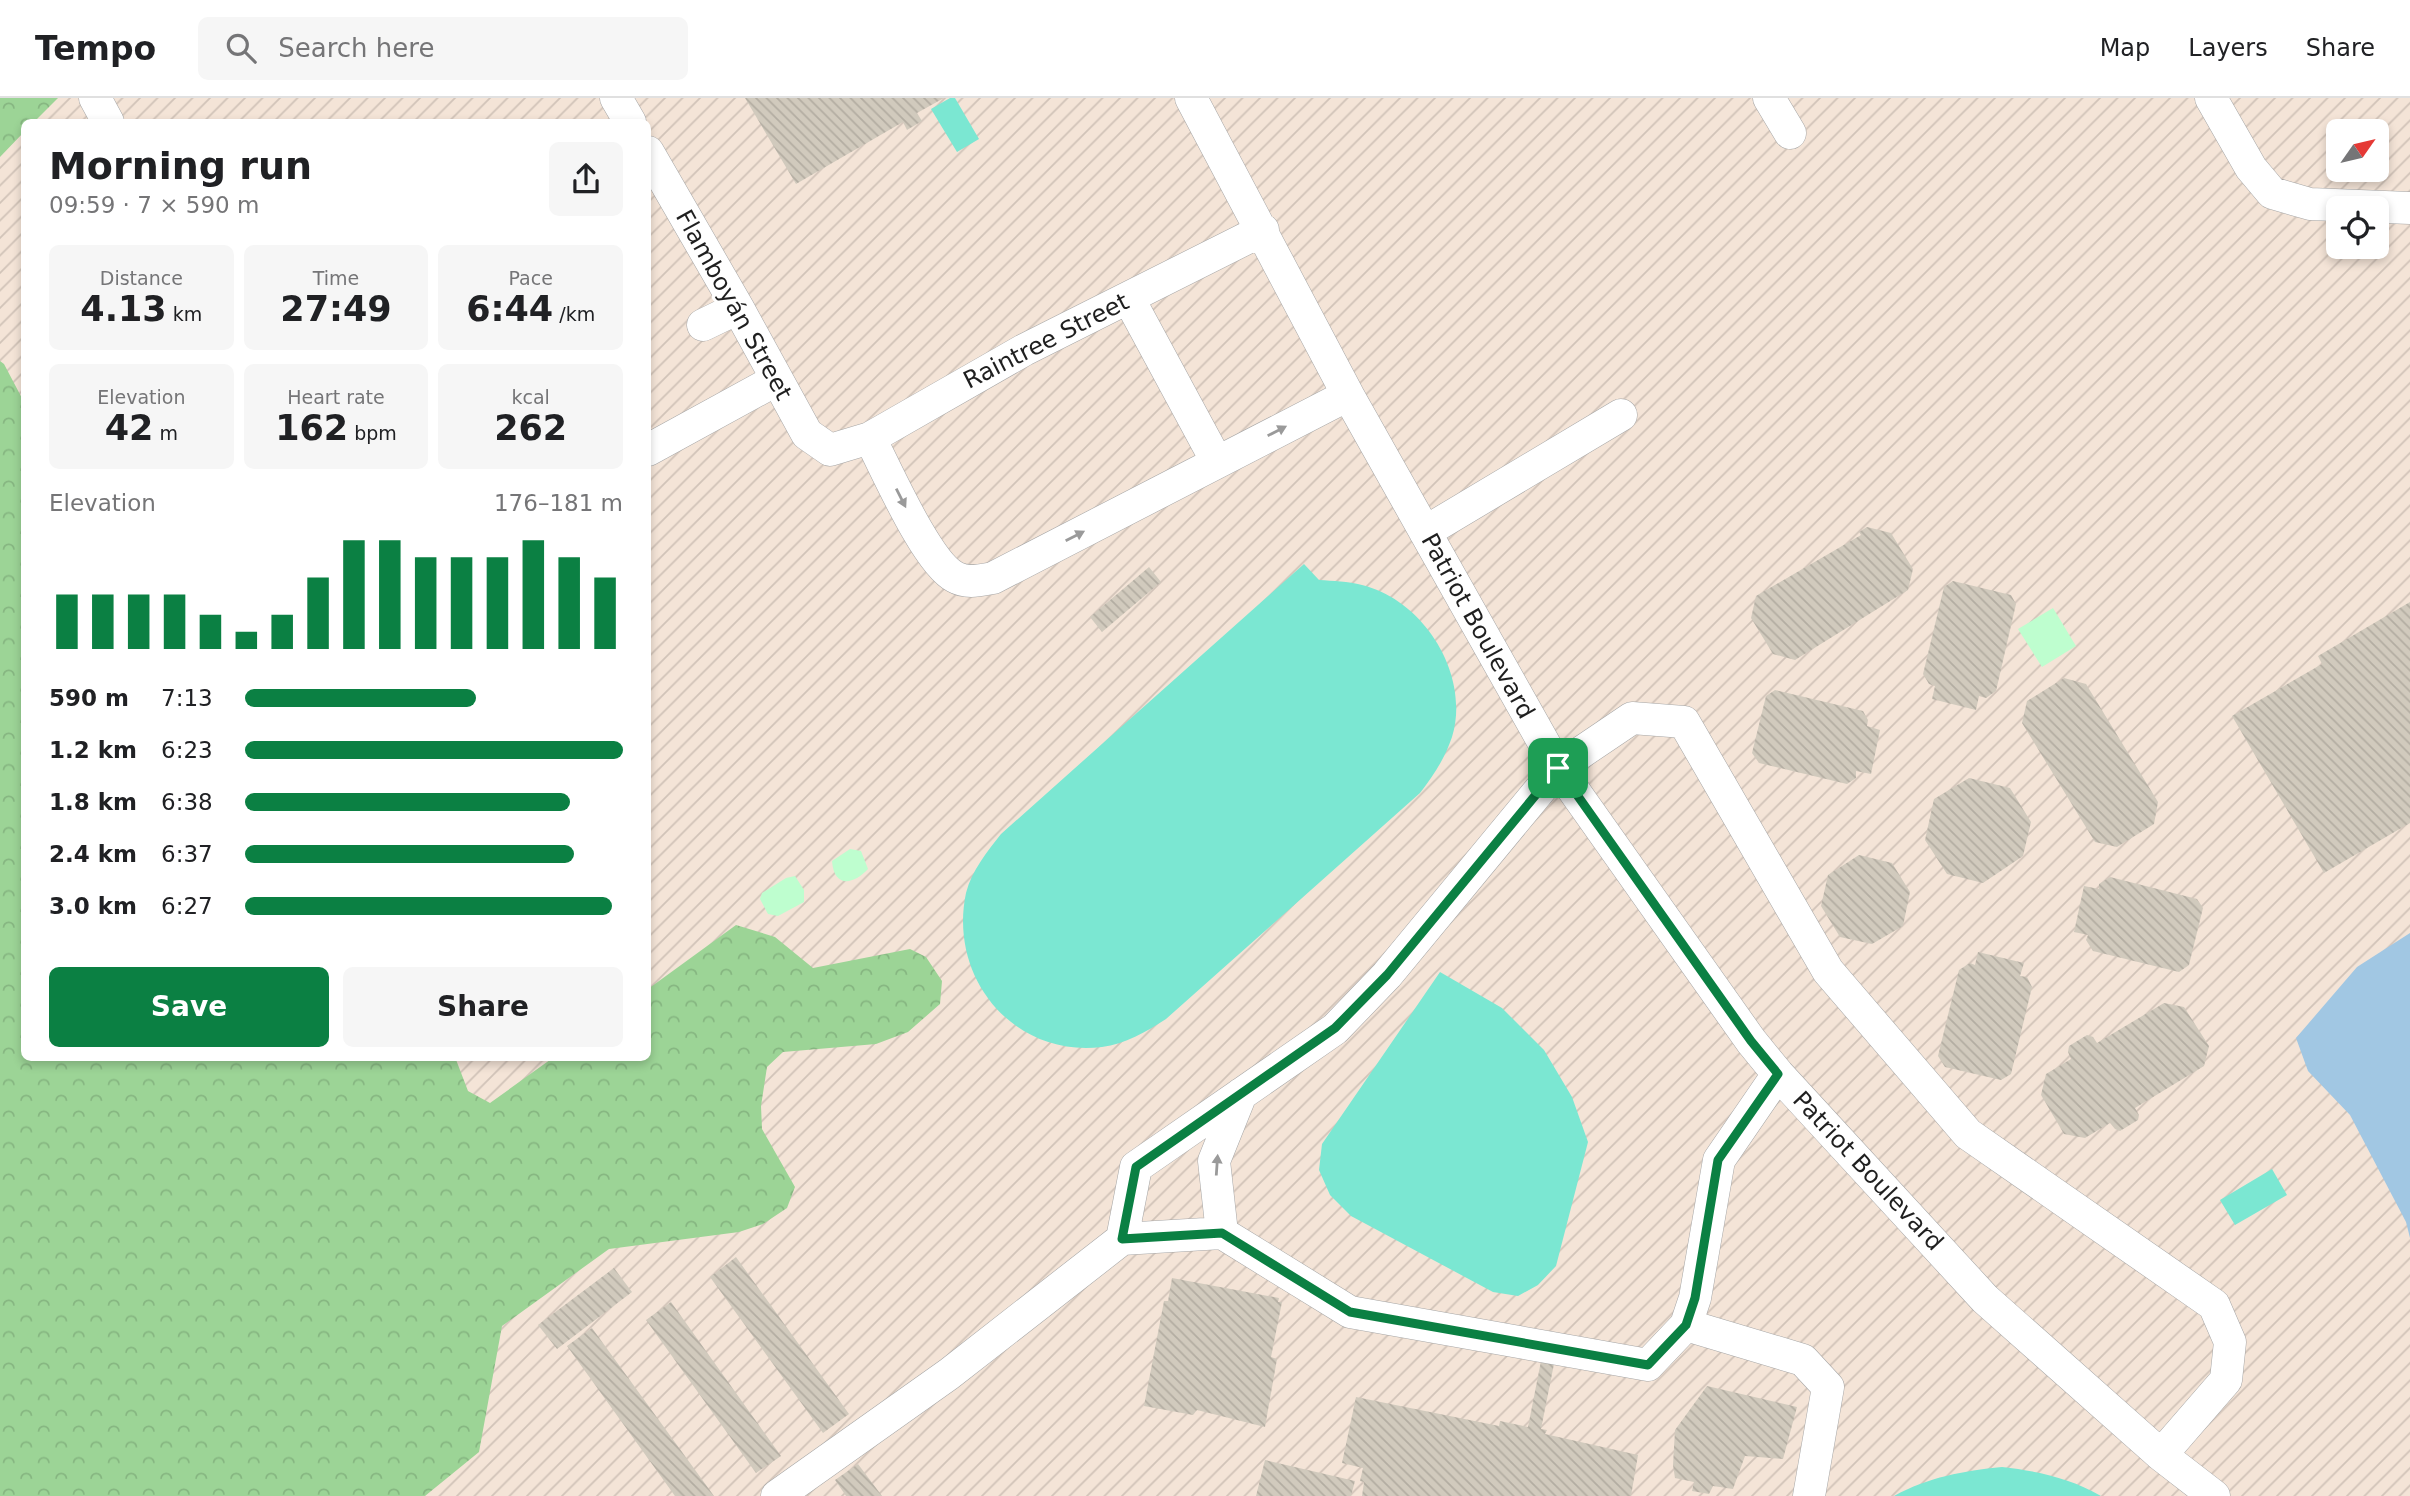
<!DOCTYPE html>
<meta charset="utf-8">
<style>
:root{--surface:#fff;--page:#f6f6f6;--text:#202124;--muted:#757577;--line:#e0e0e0;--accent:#0b8043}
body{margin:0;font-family:"DejaVu Sans",sans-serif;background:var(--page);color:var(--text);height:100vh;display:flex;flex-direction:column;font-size:26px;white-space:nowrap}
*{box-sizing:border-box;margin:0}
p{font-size:23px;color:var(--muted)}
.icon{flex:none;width:38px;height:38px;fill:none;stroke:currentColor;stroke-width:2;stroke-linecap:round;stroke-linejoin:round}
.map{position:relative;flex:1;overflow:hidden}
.side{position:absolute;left:21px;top:21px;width:630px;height:942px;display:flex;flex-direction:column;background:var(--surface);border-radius:10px;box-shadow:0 4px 10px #0003}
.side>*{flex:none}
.needle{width:46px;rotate:56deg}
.buttons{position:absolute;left:2326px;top:21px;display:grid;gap:14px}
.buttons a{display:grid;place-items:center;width:63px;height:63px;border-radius:10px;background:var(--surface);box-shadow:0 4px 10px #0003;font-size:35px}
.pin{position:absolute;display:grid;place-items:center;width:60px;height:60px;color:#fff;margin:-30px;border-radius:14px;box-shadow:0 4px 10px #0006}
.round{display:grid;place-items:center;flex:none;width:74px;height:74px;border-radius:10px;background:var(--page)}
.head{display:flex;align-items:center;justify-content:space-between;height:119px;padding:0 28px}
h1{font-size:38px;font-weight:800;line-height:52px}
.figures{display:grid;grid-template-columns:repeat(3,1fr);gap:10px;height:119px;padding:7px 28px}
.figures div{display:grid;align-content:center;border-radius:10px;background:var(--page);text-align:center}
.figures b{font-size:35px;font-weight:800}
.figures small{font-size:19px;font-weight:400}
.figures p{font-size:19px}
.chart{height:196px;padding:14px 28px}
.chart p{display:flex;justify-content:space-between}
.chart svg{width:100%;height:126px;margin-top:7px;stroke:var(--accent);stroke-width:6}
.primary-button{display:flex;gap:14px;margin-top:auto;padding:14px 28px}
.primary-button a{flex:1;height:80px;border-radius:10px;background:var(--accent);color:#fff;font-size:28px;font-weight:800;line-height:80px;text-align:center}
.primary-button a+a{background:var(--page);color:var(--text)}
ul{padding:0 28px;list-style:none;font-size:23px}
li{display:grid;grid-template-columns:112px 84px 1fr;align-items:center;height:52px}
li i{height:18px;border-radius:9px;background:var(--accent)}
header{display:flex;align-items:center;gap:42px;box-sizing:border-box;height:98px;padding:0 35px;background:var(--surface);border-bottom:2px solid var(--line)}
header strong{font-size:33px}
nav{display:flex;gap:38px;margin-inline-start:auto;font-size:24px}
.search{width:490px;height:63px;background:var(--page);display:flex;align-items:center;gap:18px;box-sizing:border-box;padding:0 24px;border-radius:10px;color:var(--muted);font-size:26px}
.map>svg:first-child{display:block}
</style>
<header>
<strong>Tempo</strong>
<div class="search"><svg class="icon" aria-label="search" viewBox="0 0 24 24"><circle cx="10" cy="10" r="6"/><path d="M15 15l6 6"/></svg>Search here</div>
<nav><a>Map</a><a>Layers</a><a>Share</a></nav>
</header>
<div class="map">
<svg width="2410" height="1398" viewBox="0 0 2410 1398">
<defs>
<pattern id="military-furrows" width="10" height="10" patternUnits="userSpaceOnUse" patternTransform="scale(1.75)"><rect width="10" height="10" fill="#f4e4d7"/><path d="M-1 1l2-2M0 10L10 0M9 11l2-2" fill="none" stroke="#d1c3b8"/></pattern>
<pattern id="forest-crowns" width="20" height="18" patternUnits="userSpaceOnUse" patternTransform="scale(1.75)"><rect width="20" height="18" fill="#9cd496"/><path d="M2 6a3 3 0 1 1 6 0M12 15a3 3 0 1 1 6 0" fill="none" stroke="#86b681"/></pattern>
<pattern id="building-back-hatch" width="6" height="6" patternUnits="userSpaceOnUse" patternTransform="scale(1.75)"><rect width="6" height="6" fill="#d1cabd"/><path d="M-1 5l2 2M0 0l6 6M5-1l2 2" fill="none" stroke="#b3ada2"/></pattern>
</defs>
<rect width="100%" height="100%" fill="#f1efe5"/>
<!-- military -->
<path fill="url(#military-furrows)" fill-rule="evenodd" d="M0,0h2410v1398h-2410zM24,24h624v935h-624zM2338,33h38v39h-38zM2338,110h38v39h-38z"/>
<!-- forest -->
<path fill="url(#forest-crowns)" d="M0,0h58l-24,24h-10v10l-24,25z
M0,263l4,3 20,38v655h431l13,34 22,12 64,-46h94v-68l88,-64 39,12 38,31 97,-19 16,8 16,24 -2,23 -32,28 -32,12 -93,8 -16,15 -6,39 1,23 33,58 -8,21 -24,16 -24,8 -130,17 -107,77 -23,126 -54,44h-425z"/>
<!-- park -->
<path fill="#befecf" d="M2053,510l23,38 -34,21 -24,-38z
M850,751l11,2 7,18c-15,16 -34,19 -36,-8z
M795,778l9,14v12l-26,14 -10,-2 -8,-15 2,-6 24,-15z"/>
<!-- pitch -->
<path fill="#7be7d2" d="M950,0h5l24,41 -22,13 -26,-43z
M1304,466l15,16c14,1 29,1 43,5 62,15 109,90 90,152 -7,21 -18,38 -32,56l-254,226c-20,13 -41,25 -64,28 -88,11 -154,-69 -136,-154 6,-23 21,-41 35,-59z
M1440,874l62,36 42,42 28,47 16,45 -32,124 -18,19 -20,11 -25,-4 -142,-76 -21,-21 -11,-25 3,-26z
M2272,1071l15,26 -52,30 -15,-25z
M2002,1369c35,4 68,11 99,29h-207c35,-19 69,-25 108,-29z"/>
<!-- water -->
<path fill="#a1c7e3" d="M2410,835v305l-4,-16 -56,-107 -42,-44 -12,-33 61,-71z"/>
<!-- building -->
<path fill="url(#building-back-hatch)" d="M745,0h199l-27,15 5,8 -15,9 -4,-8 -107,62z
M1867,429l24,6 22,36 -5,21 -113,70 -22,-6 -22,-36 5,-22 105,-61 -2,-3z
M1149,469l12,15 -59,50 -12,-15z
M1953,483l58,14 5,9 -20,87 -10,7 -7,-2 -3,14 -44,-11 3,-13 -6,-2 -6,-10 21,-87z
M2410,504v221l-86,50 -92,-157 90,-52 -4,-8z
M2064,580l22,6 72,118 -4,22 -37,23 -22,-5 -73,-119 5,-22z
M1775,592l88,21 5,9 -1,6 13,4 -9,44 -15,-3v7l-9,6 -88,-21 -7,-10 14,-57z
M1969,680l41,10 21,34 -8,34 -40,27 -36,-9 -22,-34 9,-41z
M1859,757l33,8 18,29 -7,34 -31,18 -32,-7 -19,-31 7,-31z
M2110,779l87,22 6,9 -14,57 -10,7 -86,-21 -7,-11 2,-5 -14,-3 10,-46 15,3v-5z
M1978,854l46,11 -4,13 7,1 5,10 -21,87 -10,6 -56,-13 -7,-11 21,-86 11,-7 5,2z
M2164,905l20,4 25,39 -5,20 -69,42 4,7 -1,5 -18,11 -5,-2 -5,-6 -25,15 -21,-4 -23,-39 5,-21 25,-15 -3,-7 1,-6 18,-11 6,2 4,6z
M736,1159l113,157 -26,19 -113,-156z
M614,1170l18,24 -75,57 -19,-24z
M1172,1180l107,20 -1,4h4l-11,55 6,2 -12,68 -68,-17 -4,5 -49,-9 20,-105h4z
M671,1204l110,154 -25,17 -110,-153z
M592,1230l122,168h-39l-108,-150z
M1541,1263l13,3 -13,65 6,1 -2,4 93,21 -7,41h-269l2,-14 -4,-1 3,-13 -21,-5 14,-66 143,29 1,-5 28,6z
M1707,1288l90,21 -14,52 -38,-3 -12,33 -20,-3 -4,8 -17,-3 2,-9 -19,-4 -2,-13 2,-35z
M1265,1362l90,21 -4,15h-95z
M858,1366l24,32h-36l-11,-16z"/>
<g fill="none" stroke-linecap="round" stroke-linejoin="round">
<defs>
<path id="minor" d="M95,0l13,24
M616,0l14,24
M1191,0l157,297 210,373 193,273 27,33 207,225 176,156 53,41
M1769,0l21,35
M2211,0l40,70 21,25 38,11 100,4
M648,54l90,156 69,126 23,16 40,-12 154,-88 239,-120
M1129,201l88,163
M703,227l35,-17
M870,340c16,31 57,125 85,139 12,7 26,3 38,1l355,-183
M648,352l128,-70
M1425,434l196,-117
M1222,1135l-8,-72 27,-67
M1122,1141l14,-72 199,-138 52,-54 171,-207 74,-50 52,4 144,249 140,163 246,171 16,37 -4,38 -65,75
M1686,1227l117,35 25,27 -19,109
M777,1398l172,-122 173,-135 100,-6 128,79 298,53 38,-40 9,-27 24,-138 59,-86"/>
</defs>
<!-- minor casing -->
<use href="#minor" stroke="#a6a6a6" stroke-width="33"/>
<!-- minor -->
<use href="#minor" stroke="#fff" stroke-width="32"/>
</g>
<!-- one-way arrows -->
<defs><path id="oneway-solid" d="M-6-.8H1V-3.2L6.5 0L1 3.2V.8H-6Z" transform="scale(1.75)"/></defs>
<g fill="#9a9a9a">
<use href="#oneway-solid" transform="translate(1277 333) rotate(-27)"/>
<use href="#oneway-solid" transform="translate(901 400) rotate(63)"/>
<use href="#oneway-solid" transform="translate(1075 438) rotate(-27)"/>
<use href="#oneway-solid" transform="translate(1217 1067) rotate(-86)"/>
</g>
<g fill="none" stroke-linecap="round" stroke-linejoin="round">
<defs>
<path id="route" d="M1558,670l193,273 27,33 -60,86 -23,138 -9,27 -38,40 -298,-53 -128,-79 -100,6 14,-72 199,-139 52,-53z"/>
</defs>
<!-- route casing -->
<use href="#route" stroke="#fff" stroke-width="14"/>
<!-- route -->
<use href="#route" stroke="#0b8043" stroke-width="9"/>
</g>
<g text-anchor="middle" stroke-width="6" stroke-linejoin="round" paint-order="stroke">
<!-- street labels -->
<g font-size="24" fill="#1f1f1f" stroke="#fff">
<text transform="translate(734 207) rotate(61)" y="8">Flamboyán Street</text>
<text transform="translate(1046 243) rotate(-27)" y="8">Raintree Street</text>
<text transform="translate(1478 528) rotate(61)" y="8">Patriot Boulevard</text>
<text transform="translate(1868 1073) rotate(47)" y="8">Patriot Boulevard</text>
</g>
</g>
</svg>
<div class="buttons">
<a><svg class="needle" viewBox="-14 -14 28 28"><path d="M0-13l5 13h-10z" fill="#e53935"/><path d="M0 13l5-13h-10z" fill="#757577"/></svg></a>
<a><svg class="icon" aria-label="locate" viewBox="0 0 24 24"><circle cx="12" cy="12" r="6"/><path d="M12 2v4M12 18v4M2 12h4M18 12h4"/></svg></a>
</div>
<div class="pin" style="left:1558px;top:670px;background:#1e9e55"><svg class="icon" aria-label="arrive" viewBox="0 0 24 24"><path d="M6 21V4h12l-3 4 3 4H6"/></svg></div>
<section class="side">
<div class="head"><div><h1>Morning run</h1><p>09:59 · 7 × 590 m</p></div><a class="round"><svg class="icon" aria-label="share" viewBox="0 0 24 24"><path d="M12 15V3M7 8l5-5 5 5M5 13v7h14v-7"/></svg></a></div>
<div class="figures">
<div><p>Distance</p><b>4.13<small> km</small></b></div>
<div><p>Time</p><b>27:49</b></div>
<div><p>Pace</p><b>6:44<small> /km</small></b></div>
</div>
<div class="figures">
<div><p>Elevation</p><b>42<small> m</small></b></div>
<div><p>Heart rate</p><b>162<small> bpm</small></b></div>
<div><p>kcal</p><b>262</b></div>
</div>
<div class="chart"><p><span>Elevation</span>176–181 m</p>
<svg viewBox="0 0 160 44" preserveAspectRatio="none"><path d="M5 44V25M15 44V25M25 44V25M35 44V25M45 44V32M55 44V38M65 44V32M75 44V19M85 44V6M95 44V6M105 44V12M115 44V12M125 44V12M135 44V6M145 44V12M155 44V19"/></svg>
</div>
<ul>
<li><b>590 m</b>7:13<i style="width:61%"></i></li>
<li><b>1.2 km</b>6:23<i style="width:100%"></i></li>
<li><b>1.8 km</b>6:38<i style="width:86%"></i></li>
<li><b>2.4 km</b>6:37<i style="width:87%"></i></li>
<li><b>3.0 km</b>6:27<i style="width:97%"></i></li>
</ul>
<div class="primary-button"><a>Save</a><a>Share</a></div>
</section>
</div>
